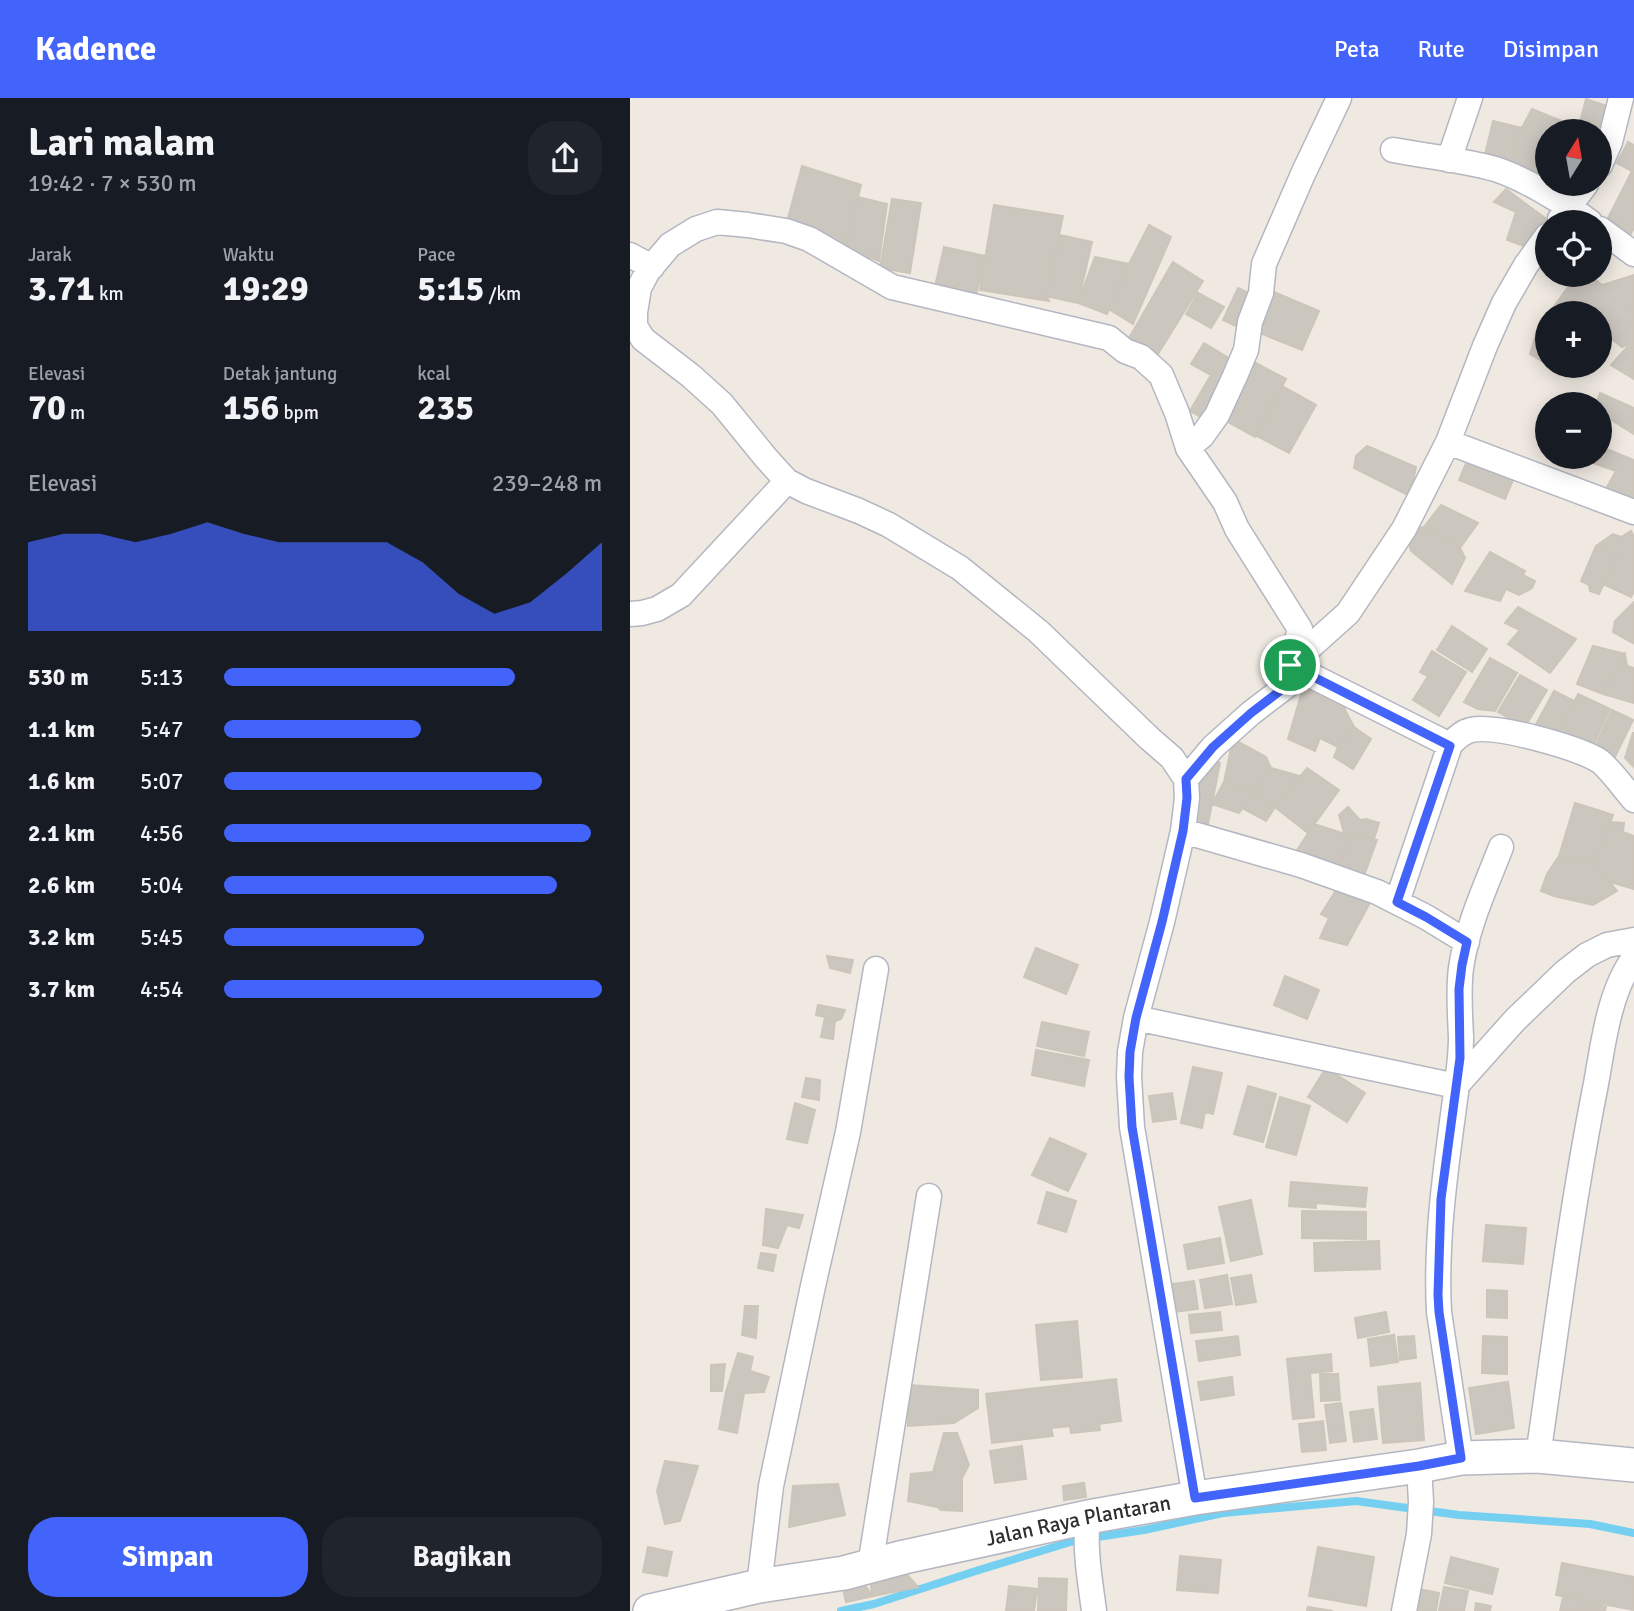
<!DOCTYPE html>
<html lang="id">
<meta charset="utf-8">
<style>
:root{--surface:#171b24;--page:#20242c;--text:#f1f3f6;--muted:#9ea1a6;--accent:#4264fb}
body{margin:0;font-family:Signika,sans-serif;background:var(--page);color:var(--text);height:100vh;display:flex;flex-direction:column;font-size:26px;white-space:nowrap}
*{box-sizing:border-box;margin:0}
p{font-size:23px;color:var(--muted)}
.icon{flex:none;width:38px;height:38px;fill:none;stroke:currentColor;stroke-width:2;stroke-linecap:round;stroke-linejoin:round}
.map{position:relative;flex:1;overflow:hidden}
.side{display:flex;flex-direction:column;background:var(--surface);width:630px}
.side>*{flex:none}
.needle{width:46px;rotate:11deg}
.tools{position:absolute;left:905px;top:21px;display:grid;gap:14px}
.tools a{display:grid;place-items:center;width:77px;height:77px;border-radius:50%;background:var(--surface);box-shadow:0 4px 18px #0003;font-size:35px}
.pin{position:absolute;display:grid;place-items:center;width:60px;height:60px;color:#fff;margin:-30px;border:4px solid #fff;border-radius:50%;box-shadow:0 2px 7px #0007}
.round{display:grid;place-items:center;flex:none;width:74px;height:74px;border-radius:28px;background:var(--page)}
.summary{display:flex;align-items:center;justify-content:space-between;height:119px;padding:0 28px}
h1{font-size:38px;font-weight:700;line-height:52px}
.figures{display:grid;grid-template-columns:repeat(3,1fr);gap:10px;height:119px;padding:7px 28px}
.figures div{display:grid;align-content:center}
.figures b{font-size:35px;font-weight:700}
.figures small{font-size:19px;font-weight:400}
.figures p{font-size:19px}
.chart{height:196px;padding:14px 28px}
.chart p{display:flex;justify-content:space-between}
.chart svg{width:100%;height:126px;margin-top:7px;fill:var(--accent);opacity:.7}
.primary-button{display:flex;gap:14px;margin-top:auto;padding:14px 28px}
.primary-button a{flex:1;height:80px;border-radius:28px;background:var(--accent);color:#fff;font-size:28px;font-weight:700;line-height:80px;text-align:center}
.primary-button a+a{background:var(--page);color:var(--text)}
ul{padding:0 28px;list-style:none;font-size:23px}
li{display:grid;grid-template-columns:112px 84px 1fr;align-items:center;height:52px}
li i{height:18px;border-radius:9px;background:var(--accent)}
header{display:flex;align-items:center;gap:42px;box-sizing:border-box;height:98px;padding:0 35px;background:var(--accent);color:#fff}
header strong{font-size:33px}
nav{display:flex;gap:38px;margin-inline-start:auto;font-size:24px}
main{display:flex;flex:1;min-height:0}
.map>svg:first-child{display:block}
</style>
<header>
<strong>Kadence</strong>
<nav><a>Peta</a><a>Rute</a><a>Disimpan</a></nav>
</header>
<main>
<section class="side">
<div class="summary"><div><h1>Lari malam</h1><p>19:42 · 7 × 530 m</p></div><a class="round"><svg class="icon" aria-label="share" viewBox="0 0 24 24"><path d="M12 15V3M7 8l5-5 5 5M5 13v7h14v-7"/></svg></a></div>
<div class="figures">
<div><p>Jarak</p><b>3.71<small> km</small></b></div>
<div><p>Waktu</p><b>19:29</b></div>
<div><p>Pace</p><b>5:15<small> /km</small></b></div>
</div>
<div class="figures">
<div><p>Elevasi</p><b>70<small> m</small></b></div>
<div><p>Detak jantung</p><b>156<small> bpm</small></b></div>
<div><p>kcal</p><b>235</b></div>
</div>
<div class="chart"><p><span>Elevasi</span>239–248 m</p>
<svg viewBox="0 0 160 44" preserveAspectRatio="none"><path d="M0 44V13L10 10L20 10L30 13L40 10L50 6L60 10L70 13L80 13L90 13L100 13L110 20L120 31L130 38L140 34L150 24L160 13V44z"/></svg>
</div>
<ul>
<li><b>530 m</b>5:13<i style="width:77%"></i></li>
<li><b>1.1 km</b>5:47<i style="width:52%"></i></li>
<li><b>1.6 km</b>5:07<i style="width:84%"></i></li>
<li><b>2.1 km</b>4:56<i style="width:97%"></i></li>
<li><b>2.6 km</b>5:04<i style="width:88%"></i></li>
<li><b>3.2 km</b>5:45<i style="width:53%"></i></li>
<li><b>3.7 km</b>4:54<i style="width:100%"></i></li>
</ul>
<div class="primary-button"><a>Simpan</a><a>Bagikan</a></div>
</section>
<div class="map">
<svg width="1004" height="1513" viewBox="0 0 1004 1513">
<rect width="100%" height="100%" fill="#efe9e1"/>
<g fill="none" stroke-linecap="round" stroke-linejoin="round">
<!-- stream -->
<path stroke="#75cff0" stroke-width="8" d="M211,1513l33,-7 105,-34 98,-30 67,-10 79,-17 133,-12 103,14 131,9 44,9"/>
</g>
<!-- building -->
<path fill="#cbc7bf" stroke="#cbc5ba" stroke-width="2" d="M956,1l27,9 -13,27v-4h-45l4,-11 20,6z
M902,11l27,11 -4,11h-8v12l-28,-10z
M863,23l29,7 -12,36 -26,-5z
M889,35l27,10 -9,29 -27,-8z
M998,44l6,3v83l-5,9 -25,-11 28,-55 -15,-8z
M916,45h1v15l-5,-2z
M172,68l59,19 -16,63 -59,-22z
M876,91l43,32 -19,27 -23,-8 9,-28 -22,-10z
M228,99l29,7 -8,57 -34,-13z
M262,101l29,4 -11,70 -30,-5z
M364,107l69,11 -17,80 3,5 -69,-11z
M519,127l22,12 -38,87 -24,-15 20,-45z
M430,137l32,7 -14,61 -32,-7z
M314,149l41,9 -10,44 -41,-9z
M465,159l34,7 -22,50 -29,-11z
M543,164l30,19 -45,73 -29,-16z
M947,177h13l12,10 -11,28h-30l-9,-4z
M1004,177v16h-1l1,8 -25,38 -9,-5v-19h-9l11,-28z
M608,190l19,9 -15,32 -19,-9z
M644,194l45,19 -17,39 -45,-18z
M568,195l26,14 -13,21 -25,-14z
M1004,201v45l-3,-1 -9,4 -13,-10z
M910,223l7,4v39l-17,-10z
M574,245l33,20 -33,56 -14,-8 21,-36 -20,-11z
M1001,245l3,1v35l-23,-14z
M622,263l34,18 -31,58 -34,-19z
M920,268h21l-6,8z
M654,289l32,18 -27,48 -32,-17z
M970,295l34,15v26l-34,-21v-9h-4z
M737,348l49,21 -6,29 -56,-28 2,-12z
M974,350l30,12v37l-3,6 -28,-9 13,-23 -23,-8 7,-6z
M840,356l46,19 -11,26 -46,-19z
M811,407l37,18 -18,25 -36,-21z
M794,429l36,21 5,10 -13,26 -41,-33 -5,-17 4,-6z
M1001,433l3,6v54l-3,6 -28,-13 14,-29 -21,-9 17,-12 8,3z
M966,448l21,9 -18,39 -9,-3 -1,-6 -8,-4z
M860,454l35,19 -2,4 12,6 -3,7 -13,7 -13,-6 -6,12 -35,-10z
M1003,505l1,38 -1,2 -20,-11 2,-11z
M888,509l58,32 -26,34 -42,-29 12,-14 -15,-7z
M822,528l35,23 -15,23 -35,-22z
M963,548l32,8 -22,40 -26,-10z
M802,553l34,21 -27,44 -26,-16 15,-24 -8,-4z
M995,556l2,12 7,2v35l-31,-9z
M860,560l27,15 -22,38 -17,-2 -14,-7z
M890,577l27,15 -22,37 -27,-15z
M673,590l39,16 12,23 -16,20 -18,-9 -5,13 -27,-12z
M924,593l20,10 -20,37 -20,-10z
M948,596l32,15 -20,43 -33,-15z
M982,612l21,10 -20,41 -20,-10z
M724,629l17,12 -18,30 -19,-12 4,-10z
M1003,635h1v34l-9,-9z
M603,641l33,18 5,11 -18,23 -29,-9z
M579,661l11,4 -12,61 -19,-4 11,-52z
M641,670l29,8 -25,31 -22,-16z
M677,670l32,22 -31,43 -33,-26z
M594,684l29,9 -14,22 -27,-9z
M623,693l22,16 -9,14 -24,-13z
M945,705l38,12 -19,48 -35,-7z
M718,709l12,13 6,-1 13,4 -5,16 -30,-6 -5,-18z
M980,724l14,1 -1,9 11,4v53l-24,-7 -16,-19z
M684,726l34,11 -8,35 -48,-12z
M718,737l29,5 -15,41 -22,-11z
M929,758l35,7 23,28 -24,14 -39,-9 -13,-5 6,-17z
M710,786l33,13 -26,48 -27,-7 9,-20 -8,-4z
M406,850l42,17 -12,29 -42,-17z
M197,858l26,4 -3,13 -20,-5z
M655,878l34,14 -12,29 -33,-14z
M188,907l27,5 -4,9 -6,2 -2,18 -12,-2 4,-20 -9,-2z
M412,924l47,10 -5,24 -47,-10z
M406,952l53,10 -5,26 -52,-11z
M563,969l29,6 -9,41 -8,-2 -3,16 -21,-5z
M696,970l39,25 -18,29 -39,-25z
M176,980l14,2 -1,20 -17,-3z
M618,988l28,8 -13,48 -29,-8z
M542,995l4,26 -23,3 -4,-26z
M650,999l30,9 -14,49 -30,-8z
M165,1005l20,7 -8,33 -20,-4z
M420,1040l36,16 -18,37 -36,-16z
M661,1084l76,6 -2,19 -49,-4v5l-27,-2z
M417,1094l29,9 -10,31 -28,-9z
M621,1102l11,54 -31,7 -12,-54z
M136,1111l37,6 -4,13 -12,-3 -9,23 -15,-3z
M672,1113l64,1v27l-64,-1z
M856,1127l40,3 -3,36 -40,-3z
M590,1140l4,25 -36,6 -4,-24z
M749,1143l1,28 -65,2 -1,-28z
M131,1155l15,2 -3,16 -15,-3z
M597,1177l5,29 -27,4 -5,-28z
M621,1177l5,27 -20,3 -5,-27z
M564,1183l4,28 -23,3 -4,-28z
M857,1192l20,1v27l-20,-1z
M115,1208h13l-2,32 -14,-3z
M590,1214l2,18 -31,3 -2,-18z
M756,1214l3,20 -31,6 -3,-20z
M447,1223l5,56 -41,3 -5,-55z
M764,1237l4,27 -27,4 -3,-27z
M608,1238l2,19 -41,6 -3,-20z
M784,1238l2,22 -16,2 -2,-23z
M853,1238l24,1v37l-25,-1z
M108,1255l15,4 -3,14 19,6 -5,15 -20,1 -7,40 -18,-4 7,-37z
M701,1256l1,17 -22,2 4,44 -21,2 -6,-60z
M95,1266l-3,27h-11v-26z
M690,1276h18l2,26 -19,1z
M602,1279l2,18 -33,5 -3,-18z
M486,1281l5,42 -22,3 1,6 -29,3 -1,-7 -19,2 2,8 -61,7 -6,-49z
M878,1284l6,46 -38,6 -7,-46z
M790,1285l4,57 -41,3 -5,-56z
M279,1287l69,5v18l-24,15 -46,3z
M711,1305l5,38 -16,2 -5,-38z
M743,1311l4,30 -23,3 -4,-30z
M693,1323l3,29 -24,2 -3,-28z
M314,1335h13l12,32 -7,13v33l-21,-1 -4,-3 -29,-6 3,-27 22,-2z
M392,1348l4,33 -31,4 -5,-32z
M35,1363l33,5 -18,55 -15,3 -8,-33z
M454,1385l2,14 -22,3 -1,-14z
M208,1386l7,31 -56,12 4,-41z
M18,1449l24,5 -5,24 -24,-4z
M688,1449l56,10 -8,49 -57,-10z
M550,1458l41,4 -3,33 -41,-3z
M821,1459l47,12 -6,25 -47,-11z
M932,1465l72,14v33l-78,-15z
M273,1472l15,17 -45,9 -4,-20z
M409,1480l28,1 -1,32h-28z
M231,1482l12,16 -27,6 -4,-18z
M379,1488l28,3 -3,22h-28z
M814,1489l24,4 -4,20h-25z
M784,1490l25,5 -3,18h-25z
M933,1499l43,10 -1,4h-45z
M846,1505l15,3 -1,5h-15z
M678,1509l25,4h-26z"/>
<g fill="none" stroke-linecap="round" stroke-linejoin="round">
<defs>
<path id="minor" d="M763,52c32,6 71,10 102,19 29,9 71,35 95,53
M819,62l21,-62
M970,67l10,-23 11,-44
M930,121l26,-35
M970,131l34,25
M0,157l22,12
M818,344l186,70
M558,350l14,-12 15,-21 18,-39 11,-26 4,-28 11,-29 3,-29 39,-90 36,-76
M157,383l19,10 53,20 30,14 71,43 78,63 111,107 23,20 14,21
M0,516l12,-1 15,-4 24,-14 106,-114 -21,-23 -44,-54 -31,-28 -48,-37 -8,-13v-14l4,-24 9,-17 22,-26 26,-16 21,-7 31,3 38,6 23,8 83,48 217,51 16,13 16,6 20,18 16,38 11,35 37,54 12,27 63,100 -10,36 3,16 -42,32 -38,34 -27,32 1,19 -4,33 -21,91 -26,96 -6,34 -1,25 3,50 63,371
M820,647l-160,-80 58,-52 56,-84 44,-87 37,-96 19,-43 22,-38 21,-29
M553,733l118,34 76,27 49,25 41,25
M767,804l53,-157c6,-7 12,-13 21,-15 25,-6 104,17 127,30 10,6 27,30 36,40
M506,920l320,68 59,-66 50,-48 22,-17 20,-10 27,-5
M908,1358c18,-123 33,-246 57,-367 8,-42 13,-96 39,-131
M831,1360l-22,-146c-4,-77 8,-152 18,-227 2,-16 4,-32 4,-48 -1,-23 -3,-46 0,-69 6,-42 25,-82 40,-121
M458,1419c-4,31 2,63 6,94
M240,1468l59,-370
M129,1488l12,-100 42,-200 35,-154 28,-163
M774,1513l15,-77 2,-32 -2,-36"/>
<g id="secondary">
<path id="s1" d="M20,1513l109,-25 85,-13 60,-16 184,-40 107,-19 224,-32 42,-8 77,-2 96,9"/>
</g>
</defs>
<!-- minor casing -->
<use href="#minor" stroke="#b4b7c1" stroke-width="27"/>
<!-- secondary casing -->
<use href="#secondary" stroke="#b4b7c1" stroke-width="36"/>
<!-- minor -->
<use href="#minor" stroke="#fff" stroke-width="24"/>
<!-- secondary -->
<use href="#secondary" stroke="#fff" stroke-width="33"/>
</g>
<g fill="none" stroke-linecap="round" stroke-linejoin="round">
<defs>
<path id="route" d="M660,567l160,81 -53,156 29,15 41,25 -5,23 -3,24 1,69 -19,141 -3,96 1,17 22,146 -42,8 -224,32 -63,-371 -3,-50 1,-25 6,-34 26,-96 21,-91 4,-33 -1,-19 27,-32 38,-34 42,-32z"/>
</defs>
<!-- route casing -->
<use href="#route" stroke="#fff" stroke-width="14"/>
<!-- route -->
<use href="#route" stroke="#4264fb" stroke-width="9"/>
</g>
<g text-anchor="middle" stroke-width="5" stroke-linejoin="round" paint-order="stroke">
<!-- street labels -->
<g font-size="21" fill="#2e2e2e" stroke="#fff">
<text dy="7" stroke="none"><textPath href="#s1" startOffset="438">Jalan Raya Plantaran</textPath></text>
</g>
</g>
</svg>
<div class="tools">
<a><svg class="needle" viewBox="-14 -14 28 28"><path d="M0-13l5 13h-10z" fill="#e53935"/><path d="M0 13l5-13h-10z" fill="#9ea1a6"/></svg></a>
<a><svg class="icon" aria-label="locate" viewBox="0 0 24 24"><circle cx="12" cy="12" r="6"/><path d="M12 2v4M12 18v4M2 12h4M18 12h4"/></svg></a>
<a>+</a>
<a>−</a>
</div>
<div class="pin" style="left:660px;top:567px;background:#1e9e55"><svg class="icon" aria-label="arrive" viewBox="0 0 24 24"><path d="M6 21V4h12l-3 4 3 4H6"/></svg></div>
</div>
</main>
